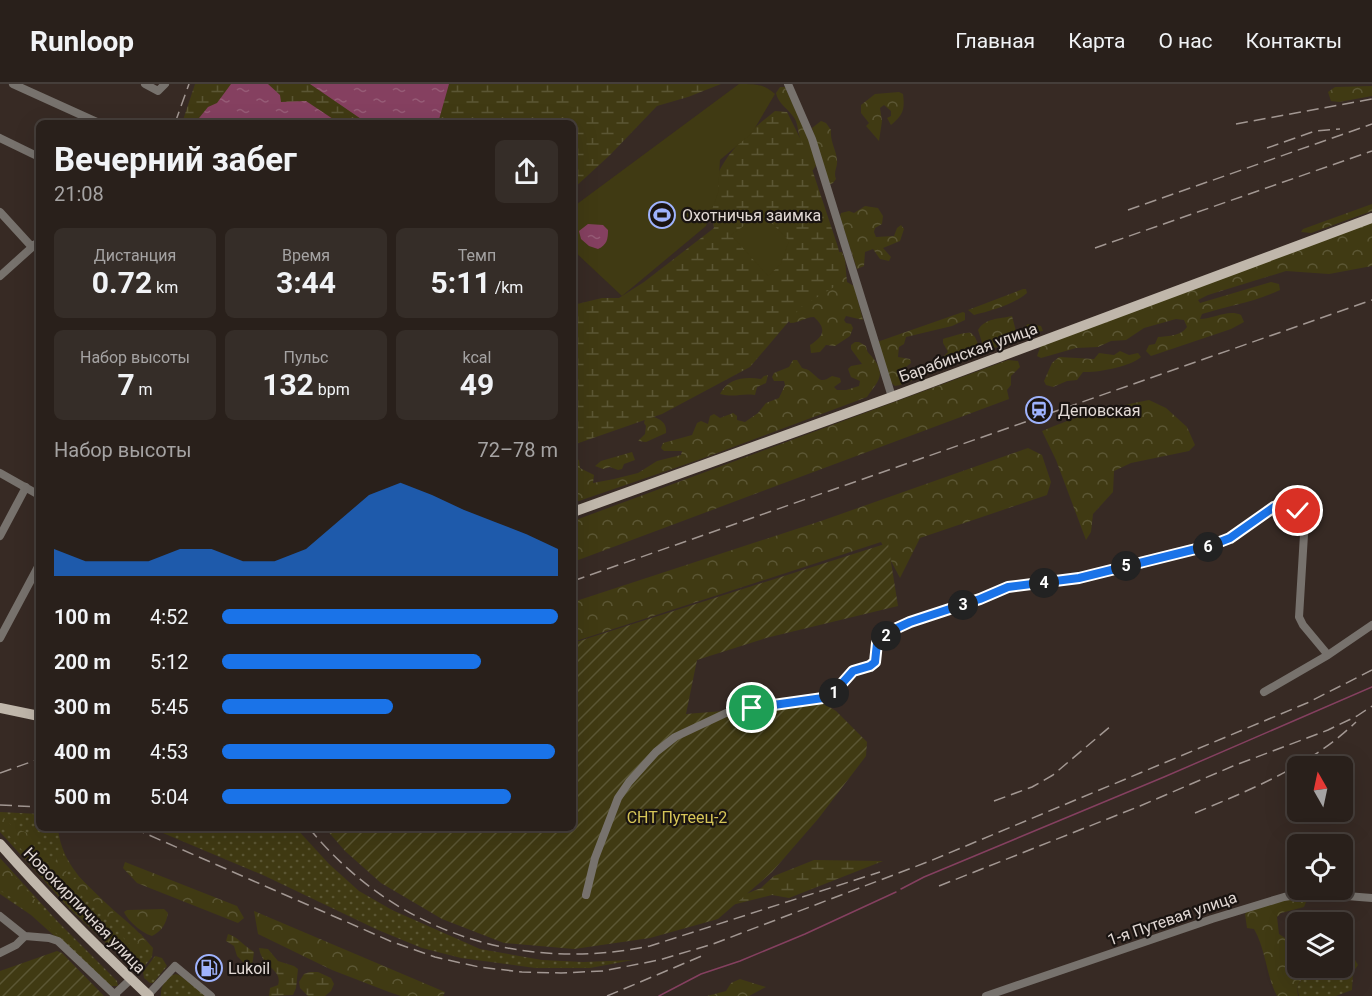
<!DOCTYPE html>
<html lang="ru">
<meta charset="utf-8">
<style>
:root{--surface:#29201b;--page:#352d28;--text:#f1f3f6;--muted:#a5a3a3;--line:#453e3a;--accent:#1a73e8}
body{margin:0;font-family:Roboto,sans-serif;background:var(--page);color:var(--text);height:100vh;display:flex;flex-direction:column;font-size:22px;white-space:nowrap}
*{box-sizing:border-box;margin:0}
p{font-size:20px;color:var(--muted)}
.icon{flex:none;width:33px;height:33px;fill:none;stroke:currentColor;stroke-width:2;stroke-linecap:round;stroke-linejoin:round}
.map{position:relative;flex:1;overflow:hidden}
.details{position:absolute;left:36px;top:36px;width:540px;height:711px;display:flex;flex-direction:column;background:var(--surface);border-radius:9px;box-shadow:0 6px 24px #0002,0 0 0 2px var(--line)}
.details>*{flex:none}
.needle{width:39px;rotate:351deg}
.tools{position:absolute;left:1287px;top:672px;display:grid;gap:12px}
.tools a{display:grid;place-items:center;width:66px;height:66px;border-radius:9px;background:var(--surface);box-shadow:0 6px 24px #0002,0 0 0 2px var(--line);font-size:30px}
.pin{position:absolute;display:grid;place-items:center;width:51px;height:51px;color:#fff;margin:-26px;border:3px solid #fff;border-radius:50%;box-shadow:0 2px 6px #0007}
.km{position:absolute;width:30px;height:30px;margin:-15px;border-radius:50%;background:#222;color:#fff;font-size:16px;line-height:30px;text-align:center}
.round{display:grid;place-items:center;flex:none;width:63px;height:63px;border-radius:9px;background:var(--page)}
.summary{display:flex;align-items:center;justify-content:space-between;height:102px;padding:0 18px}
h1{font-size:33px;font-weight:700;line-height:45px}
.figures{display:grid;grid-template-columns:repeat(3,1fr);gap:9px;height:102px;padding:6px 18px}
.figures div{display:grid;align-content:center;border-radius:9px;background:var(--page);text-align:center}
.figures b{font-size:30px;font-weight:700}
.figures small{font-size:16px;font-weight:400}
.figures p{font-size:16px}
.chart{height:168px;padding:12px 18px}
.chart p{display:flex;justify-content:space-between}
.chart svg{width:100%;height:108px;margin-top:6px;fill:var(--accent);opacity:.7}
ul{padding:0 18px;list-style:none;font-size:20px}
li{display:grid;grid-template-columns:96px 72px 1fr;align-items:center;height:45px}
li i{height:15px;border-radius:8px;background:var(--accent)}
header{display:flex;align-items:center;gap:36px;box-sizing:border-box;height:84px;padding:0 30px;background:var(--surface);border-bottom:2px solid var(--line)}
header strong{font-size:28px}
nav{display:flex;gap:33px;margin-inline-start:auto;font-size:21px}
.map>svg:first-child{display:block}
</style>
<header>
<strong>Runloop</strong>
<nav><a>Главная</a><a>Карта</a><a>О нас</a><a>Контакты</a></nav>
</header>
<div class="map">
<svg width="1372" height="912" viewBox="0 0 1372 912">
<defs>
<pattern id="grass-dots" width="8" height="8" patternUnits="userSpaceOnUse" patternTransform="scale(1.5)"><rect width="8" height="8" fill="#403a13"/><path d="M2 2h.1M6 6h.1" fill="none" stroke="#5b5634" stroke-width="1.8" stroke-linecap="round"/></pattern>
<pattern id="forest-crowns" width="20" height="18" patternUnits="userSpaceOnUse" patternTransform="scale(1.5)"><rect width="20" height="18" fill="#403a13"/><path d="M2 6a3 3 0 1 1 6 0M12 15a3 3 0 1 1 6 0" fill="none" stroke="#5b5634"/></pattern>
<pattern id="wetland-marsh" width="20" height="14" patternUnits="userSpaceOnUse" patternTransform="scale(1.5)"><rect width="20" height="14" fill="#403a13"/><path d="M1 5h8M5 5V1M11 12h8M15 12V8" fill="none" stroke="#5b5634"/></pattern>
<pattern id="garden-furrows" width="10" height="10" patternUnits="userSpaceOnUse" patternTransform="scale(1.5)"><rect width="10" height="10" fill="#403a13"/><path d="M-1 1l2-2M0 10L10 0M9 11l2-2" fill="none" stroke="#5b5634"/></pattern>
<pattern id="water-ripples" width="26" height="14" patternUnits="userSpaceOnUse" patternTransform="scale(1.5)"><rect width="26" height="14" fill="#854060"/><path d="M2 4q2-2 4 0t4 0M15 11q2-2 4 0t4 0" fill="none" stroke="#965b76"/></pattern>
</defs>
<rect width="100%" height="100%" fill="#372a24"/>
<!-- grass -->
<path fill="url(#grass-dots)" d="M0,728l39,2v14h19c5,55 64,81 95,120l-1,9 -9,11 -12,-2 -62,-58 -69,-76z
M151,744h145l33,36 30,27 33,19 88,39 62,11 41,2 50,-2 -43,8h-55l-74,-10 -39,-10 -44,-18 -113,-54z
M0,774l58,64 59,59 1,5h-8l-79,-71 -31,-21z
M1343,866l4,2v6l8,2 3,5 -5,7 -1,18 -16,6h-37l-2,-9 12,-19h33z
M155,872l7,2 5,8 -14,17h-3l-6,-5 -1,-6z
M176,890l5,2 25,20h-45c-1,-9 5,-20 15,-22z"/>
<!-- forest -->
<path fill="url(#forest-crowns)" d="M1372,2v10l-33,6 -8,-1 -3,-9 7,-5z
M780,3h5l26,57 6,20 -4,6 -3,1c-4,-11 -8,-22 -10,-33 -2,-6 -2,-13 -5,-19 -6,-10 -17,-15 -19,-26z
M899,8l4,2c2,16 0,21 -12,31l-4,-7 4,-2v-5l-7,-6 -4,3 2,13 -3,20 -13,-15 3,-3 -8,-10v-8l14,-11z
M821,37l5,2 5,7c-1,12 5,19 6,30 1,7 -4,11 -1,19l-3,4 -4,2 -17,-57z
M1372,120v7l-61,22 -10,-1 2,-3z
M865,122l13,2 5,8 -1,8 -7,4 -1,4 2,5 18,-1 3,-8 4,-3 3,4 -4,12 -17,7 8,9 -2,4 -9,-2 -7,-10 -8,3 -1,14 -7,3 -17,-52 1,-4 8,-2 5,2z
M1372,138v44l-43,8 -43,-3 -78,24 -10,5 2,3 71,-21 8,2 1,6c-25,12 -52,16 -78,24l-2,5c14,0 28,-10 41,-4l3,7 -13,7 -80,27 -5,-5 3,-6 6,-1 3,-7c11,-1 23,-1 29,-10l-3,-7 -8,-1 -32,9 -18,12 -15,1 -13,6 -22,1 -35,10 -4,-2 4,-11z
M838,168h4l3,8 2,22 7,4 9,34 -17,-4 -2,4 2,3 5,1 2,4 -3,8 -15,10 -9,-1 -6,7 -9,1 -1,-8c14,-9 17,-16 4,-28 -9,0 -14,6 -24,6l-2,-4z
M1023,205h3l1,4c-14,12 -36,18 -53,22l-6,-5z
M963,228l2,1v7l-13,6 -46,11 -2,7 -5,3 -1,10 12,2 1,4 -5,4 1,3c12,-2 21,-8 34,-8l3,-6 4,-4 -5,-9v-4c8,-2 20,-7 28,-6l4,4 6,14 -3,3 -78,31 -5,1 -5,-4 -13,-40z
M1012,232l4,15h4l8,-7 13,2 2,5 -12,2 -7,7 -23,5 -16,7 -7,-22c7,-12 21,-11 34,-14z
M855,258h4l7,4c1,7 3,7 7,12 14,18 4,24 -6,39l-166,62 -128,44v-45l6,2 1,8 14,7 -1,8 21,-4 24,-6 19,-12 24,-6 1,-4h-18l-3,-3 2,-5 29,-8 5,-12 4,-2 7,3 2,-8 4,-2 6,4 13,-5 4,3v4l8,2 13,-9 8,-10 13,-5 6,-13 -1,-4h-10l-2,-4 2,-4 15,-6 4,-7h4l5,8c3,1 6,1 9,4 9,7 9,12 21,4l8,2 1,4 -7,5 3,3h9l13,-4 1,-5 -9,-4 -3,-8 3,-3 11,-2 -11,-15v-4z
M1120,267l9,4 9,-2 3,4c-9,9 -44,16 -58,15l-6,8 -10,1 -14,6 -7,-2 -2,-4 8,-18 7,-6 35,2 5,-6 15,2z
M1008,276l10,1 2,6 -9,9v9l-4,5 2,9 -436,163v-41z
M768,291l-2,8 -9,4 -2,8c-15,-2 -19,3 -35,-1 9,-17 26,-17 41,-15l3,-3z
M1149,316l17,8 21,19 8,18 -6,6 -58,12 -17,8 -1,21 -20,22 -2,18 -5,8 -30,-80 -14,-29c34,-15 70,-24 107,-31z
M654,333c8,3 13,7 12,16l-20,9 -8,-1 7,-7 1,-8 -2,-3 1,-4z
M1028,364l14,7 9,27 -4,13 -127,43 -20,40 -19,-36 -308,100v-40l248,-81z
M632,368l3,8 -11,4 -2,5 -4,1 -8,-3 -7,2 -8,-3 6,-5z
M0,730l13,13 14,6 1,3 10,-4 2,2v3l-6,7 2,9 9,1 2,8 9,3 1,-5 -4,-8 2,-2 7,2 7,16 -3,4 1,6 6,2 6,-3 32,31 4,8 -2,2 -9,-1 -8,-14 -14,-11 -2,6 2,6c8,4 10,10 17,14 5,11 12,18 24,19l4,7 11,-1 -4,-7 1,-3 6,1 5,8 -1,6 -4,4 -10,1 -17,-6 -9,-5 -19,-24 -13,-10 -73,-83z
M0,776l37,42 6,11 61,57 1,5 -3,2 -30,-30 -45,-39 -27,-18z
M125,778l112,44 7,12 -6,5 -101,-40 -14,-15z
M1293,813l11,1 2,4 -2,5 -23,6 -4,4 2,17 6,4 12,2 1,28h10l-11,19 1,9h-21c-11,-21 -11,-46 -23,-67l-7,-1 -2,-14 3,-4z
M164,825l4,4c-2,11 -6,18 -16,23 -10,-3 -24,-15 -28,-24l3,-2z
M254,827l191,81 -2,4h-42l-12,-4 -57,-22 -74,-36z
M740,895l26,8 -17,9h-42l19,-5 5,-8z"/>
<!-- wetland -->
<path fill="url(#wetland-marsh)" d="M195,0h526l-33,13 -31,9 -47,49 -37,34v-66h-391z
M775,27l12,1 18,36 33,99 5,21 -9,19 -33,20 -51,60 -88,47 -89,31v-140l29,-7h17l25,-16 70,-54c-1,-9 -4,-19 -3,-28 2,-37 36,-67 64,-89z
M814,776l69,1 -94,37 -17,-3 -44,11 -18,2 51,-20 13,-12z
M228,850c9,2 17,13 26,18l-2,14 -3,5 -4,-1v-6l-8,-8 -3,-10 -8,-5z
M259,864l9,1 10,12 16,5 4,3 -2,19 -3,7 -24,1 1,-8 8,-3c5,-16 -16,-17 -19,-37z
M310,888h8l13,6 3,6 -3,7 -6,5h-17l-8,-8 -1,-6 5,-8z"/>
<!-- garden -->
<path fill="url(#garden-furrows)" d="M888,459l10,63 -132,32 -69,22 -11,54 137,-11 13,8 31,31 -1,14 -48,63 -46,53 -54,47 -68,19 -76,11 -70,-6 -62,-24 -61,-36 -36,-32 -20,-23h248v-185z
M57,867l5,2 42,43h-104v-25z"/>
<!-- pitch -->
<path fill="#403a13" d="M739,0c17,0 25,0 36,10l-23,39 -32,27 -2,33 -12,33 -84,70 -49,-46v-43z
M762,129l27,28 -8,23 -13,12 -37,-41z"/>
<!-- water -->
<path fill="url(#water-ripples)" d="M231,0h37l12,11 1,7 25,-1 33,22h-144l13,-16 9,-4z
M310,0h139l-11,39h-71z
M588,140l15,1 5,5c0,9 -1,15 -10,19l-9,-3 -8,-7 -2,-8z"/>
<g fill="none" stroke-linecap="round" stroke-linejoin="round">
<!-- stream -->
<path stroke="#854060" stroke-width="1.5" d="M901,805l23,-12 240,-100 208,-90
M659,912l42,-22 39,-13 65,-27 91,-42"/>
<!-- minor -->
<path stroke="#77726d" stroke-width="8" d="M13,0l86,39
M145,0l13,7 7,-7
M788,0l24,55 80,258
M0,54l39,19
M0,128l32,35
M0,192l39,-35
M0,389l39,22
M0,452l26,-49
M0,554l39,-73
M1264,608l64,-37 44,-30
M586,811l9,-37 23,-60 11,-16 27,-30 19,-15 51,-24 104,-16 23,-26 17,-5 5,-4 2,-19 20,-15 13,-6 70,-23 28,-12 71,-9 133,-33 18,-7 44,-31 6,-2 24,8 1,5 -6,99 4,8 25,30
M0,832l25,20 24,2 9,3 58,55
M0,869l16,-8 9,-9
M115,910l16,-15
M148,911l27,-29 36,30
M986,912l226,-77 72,-22 25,-4 63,5"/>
<!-- major -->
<path stroke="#c0b7ab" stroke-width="10" d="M573,428l319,-115 480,-179
M0,624l39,8
M0,760c47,54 97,103 149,152"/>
<!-- rail -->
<path stroke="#a29792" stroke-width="1.5" stroke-dasharray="12 6" stroke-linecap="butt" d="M175,39l14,-39
M1236,40l136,-25
M1267,64l48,-17 25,-2
M1128,126l244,-86
M1095,164l277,-97
M573,497l799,-281
M0,689l39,-14
M994,717l38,-14 21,-12 59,-50
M0,721l39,2
M1195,729c57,-24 115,-47 161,-91
M133,744l257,113 45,16 44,10 43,5 39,1 42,-2 56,-11 54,-16 217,-83 377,-158 65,-33
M309,744c85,104 211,145 341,118l230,-74
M939,802l201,-80 93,-40 95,-36 29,-14 15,-10
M607,912l97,-41"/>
</g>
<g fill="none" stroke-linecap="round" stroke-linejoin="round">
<defs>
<path id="route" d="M752,624l78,-11 23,-26 17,-5 5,-4 2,-19 20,-15 13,-6 70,-23 28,-12 71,-9 133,-33 18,-7 44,-31 6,-2 18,6"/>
</defs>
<!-- route casing -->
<use href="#route" stroke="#fff" stroke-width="12"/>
<!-- route -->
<use href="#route" stroke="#1a73e8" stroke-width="8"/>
</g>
<!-- icons -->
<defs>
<symbol id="stadium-ring" viewBox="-11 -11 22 22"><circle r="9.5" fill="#1a1411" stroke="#9fb3fd" stroke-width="1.5"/><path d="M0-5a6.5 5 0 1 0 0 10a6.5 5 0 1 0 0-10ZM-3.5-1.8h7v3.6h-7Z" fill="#9fb3fd"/></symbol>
<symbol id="station-ring" viewBox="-11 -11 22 22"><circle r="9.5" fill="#1a1411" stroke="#9fb3fd" stroke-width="1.5"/><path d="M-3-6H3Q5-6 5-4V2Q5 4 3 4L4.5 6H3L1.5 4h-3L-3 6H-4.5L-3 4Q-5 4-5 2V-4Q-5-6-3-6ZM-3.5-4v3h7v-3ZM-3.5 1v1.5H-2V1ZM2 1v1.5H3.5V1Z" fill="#9fb3fd"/></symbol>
<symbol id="fuel-ring" viewBox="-11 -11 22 22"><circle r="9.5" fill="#1a1411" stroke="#9fb3fd" stroke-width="1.5"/><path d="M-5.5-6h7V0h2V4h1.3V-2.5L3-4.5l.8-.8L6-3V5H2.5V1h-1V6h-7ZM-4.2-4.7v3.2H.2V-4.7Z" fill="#9fb3fd"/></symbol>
</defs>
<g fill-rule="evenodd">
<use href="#stadium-ring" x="647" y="116" width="30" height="30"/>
<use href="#station-ring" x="1024" y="311" width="30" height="30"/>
<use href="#fuel-ring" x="194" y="869" width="30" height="30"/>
</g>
<g text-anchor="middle" stroke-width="4.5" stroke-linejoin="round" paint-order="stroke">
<!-- poi labels -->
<g font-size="16" fill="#e2d9d5" stroke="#1a1411" text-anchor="start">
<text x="682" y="137">Охотничья заимка</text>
<text x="1058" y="332">Деповская</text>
<text x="228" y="890">Lukoil</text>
</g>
<!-- street labels -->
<g font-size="16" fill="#e2d9d5" stroke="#1a1411">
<text transform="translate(968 268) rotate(-20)" y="6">Барабинская улица</text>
<text transform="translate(85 826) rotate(46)" y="6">Новокирпичная улица</text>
<text transform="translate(1172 834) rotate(-19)" y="6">1-я Путевая улица</text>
</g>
<!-- park labels -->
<g font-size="16" fill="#d6c557" stroke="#1a1411">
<text x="677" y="739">СНТ Путеец-2</text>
</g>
</g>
</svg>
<div class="tools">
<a><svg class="needle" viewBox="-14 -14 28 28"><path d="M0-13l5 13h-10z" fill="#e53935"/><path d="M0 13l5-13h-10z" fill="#a5a3a3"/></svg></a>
<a><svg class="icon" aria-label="locate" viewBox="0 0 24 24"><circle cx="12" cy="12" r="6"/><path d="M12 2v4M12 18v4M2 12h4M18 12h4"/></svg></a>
<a><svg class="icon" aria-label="layers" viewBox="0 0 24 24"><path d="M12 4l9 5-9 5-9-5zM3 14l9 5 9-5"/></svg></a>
</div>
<div class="pin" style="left:752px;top:624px;background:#1e9e55"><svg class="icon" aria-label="arrive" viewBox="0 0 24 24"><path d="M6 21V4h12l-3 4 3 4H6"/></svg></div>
<div class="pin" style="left:1298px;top:427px;background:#d93025"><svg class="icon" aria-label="check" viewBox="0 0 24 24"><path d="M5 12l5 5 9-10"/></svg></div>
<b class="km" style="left:834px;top:609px">1</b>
<b class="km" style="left:886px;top:552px">2</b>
<b class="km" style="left:963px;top:521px">3</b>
<b class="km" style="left:1044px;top:499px">4</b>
<b class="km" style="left:1126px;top:482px">5</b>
<b class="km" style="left:1208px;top:463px">6</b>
<section class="details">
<div class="summary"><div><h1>Вечерний забег</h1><p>21:08</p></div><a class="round"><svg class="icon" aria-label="share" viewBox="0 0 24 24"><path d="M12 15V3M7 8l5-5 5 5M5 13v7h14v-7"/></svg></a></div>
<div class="figures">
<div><p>Дистанция</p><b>0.72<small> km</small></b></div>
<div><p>Время</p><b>3:44</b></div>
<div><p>Темп</p><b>5:11<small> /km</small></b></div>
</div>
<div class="figures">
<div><p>Набор высоты</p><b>7<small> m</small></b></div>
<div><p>Пульс</p><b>132<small> bpm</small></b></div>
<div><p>kcal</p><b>49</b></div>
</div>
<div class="chart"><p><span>Набор высоты</span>72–78 m</p>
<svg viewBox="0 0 160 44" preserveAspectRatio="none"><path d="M0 44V33L10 38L20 38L30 38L40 33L50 33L60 38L70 38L80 33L90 22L100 11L110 6L120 11L130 17L140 22L150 27L160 33V44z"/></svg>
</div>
<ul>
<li><b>100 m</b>4:52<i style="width:100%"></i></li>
<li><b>200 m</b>5:12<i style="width:77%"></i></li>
<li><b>300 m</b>5:45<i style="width:51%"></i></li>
<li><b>400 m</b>4:53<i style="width:99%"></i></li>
<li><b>500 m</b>5:04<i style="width:86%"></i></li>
</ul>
</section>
</div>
